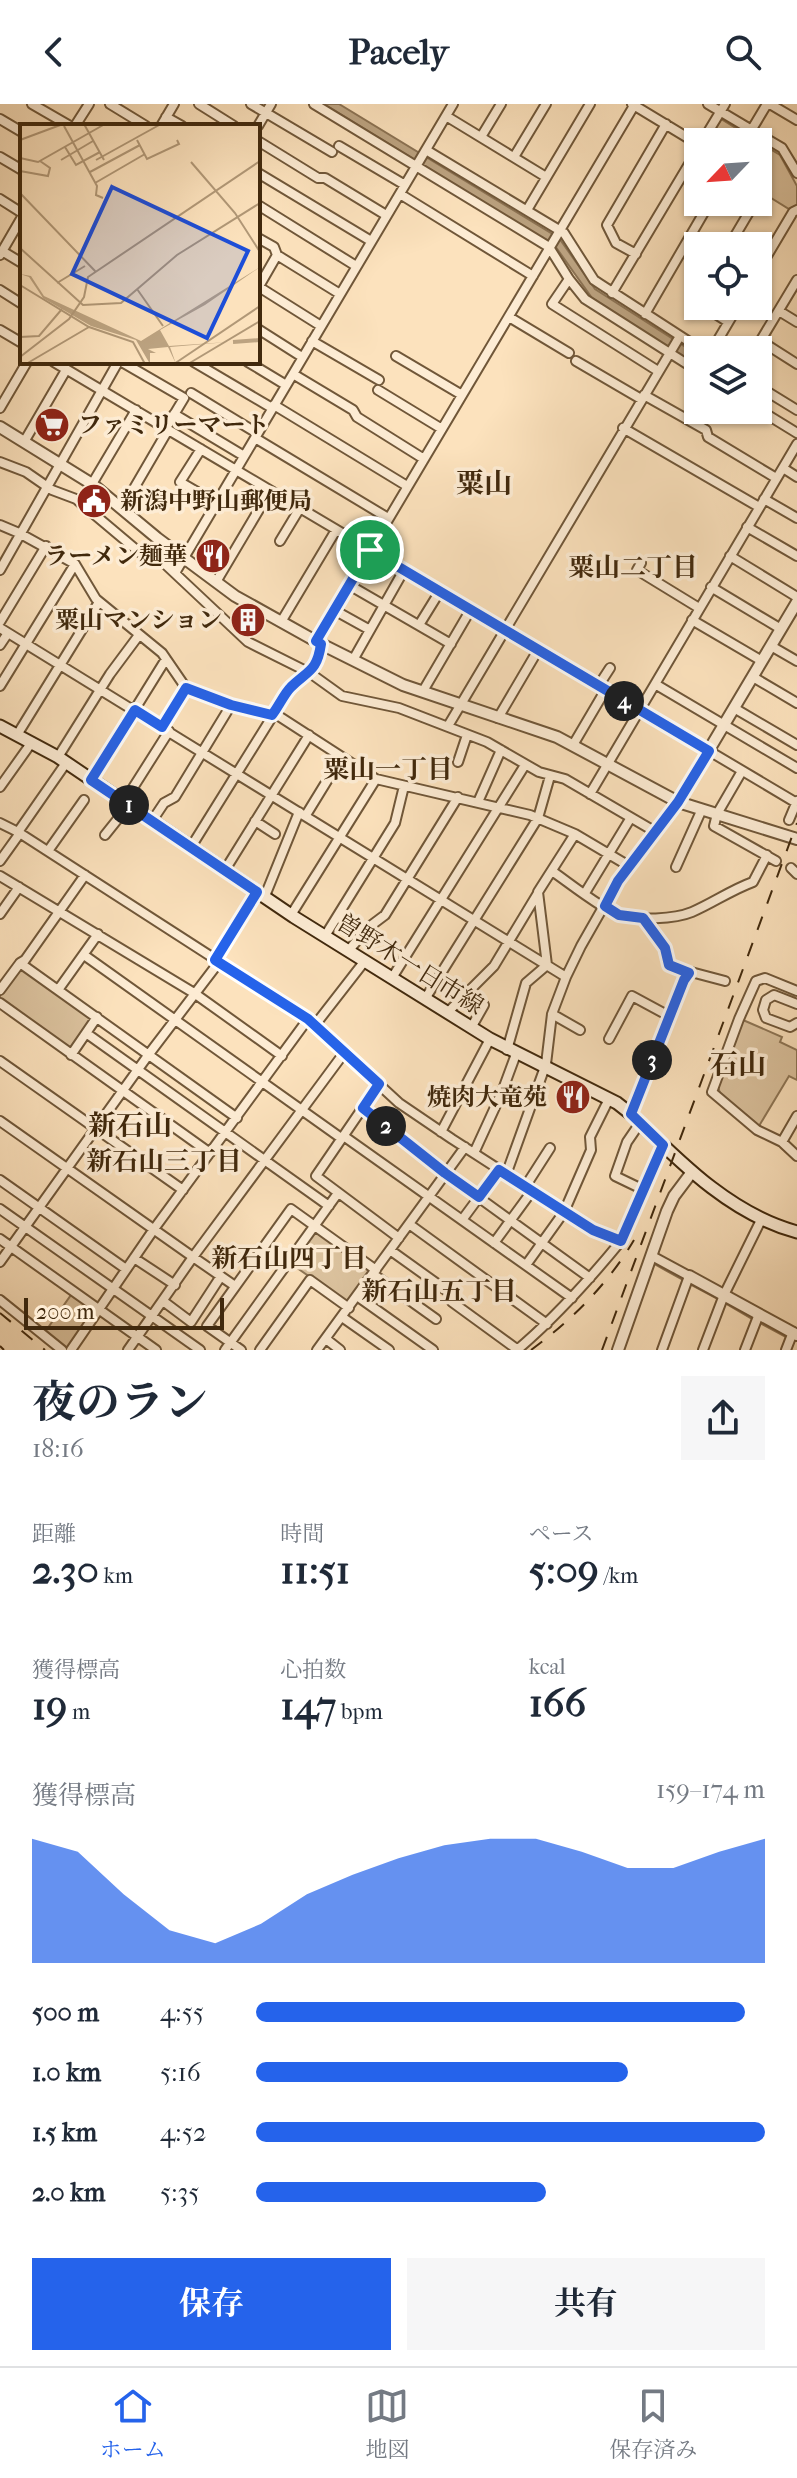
<!DOCTYPE html>
<html lang="ja">
<meta charset="utf-8">
<style>
:root{--surface:#fff;--page:#f6f6f7;--text:#1f2937;--muted:#747a83;--line:#e0e1e3;--accent:#2563eb}
body{margin:0;font-family:"IM FELL French Canon","Noto Serif JP",serif;background:var(--page);color:var(--text);height:100vh;display:flex;flex-direction:column;font-size:30px;white-space:nowrap}
*{box-sizing:border-box;margin:0}
p{font-size:26px;color:var(--muted)}
.icon{flex:none;width:44px;height:44px;fill:none;stroke:currentColor;stroke-width:2;stroke-linecap:round;stroke-linejoin:round}
.map{position:relative;height:1246px;overflow:hidden}
.sheet{display:flex;flex-direction:column;background:var(--surface);flex:1}
.sheet>*{flex:none}
.needle{width:52px;rotate:245deg}
.fabs{position:absolute;left:684px;top:24px;display:grid;gap:16px}
.fabs a{display:grid;place-items:center;width:88px;height:88px;border-radius:0px;background:var(--surface);box-shadow:0 2px 6px #0004;font-size:40px}
.scale{position:absolute;left:24px;bottom:20px;width:200px;box-sizing:border-box;padding-left:8px;border:4px solid #41290d;border-top:0;font-size:22px;line-height:28px;white-space:nowrap;color:#41290d;-webkit-text-stroke:6px #fdecd4;paint-order:stroke}
.pin{position:absolute;display:grid;place-items:center;width:68px;height:68px;color:#fff;margin:-34px;border:4px solid #fff;border-radius:50%;box-shadow:0 2px 8px #0007}
.km{position:absolute;width:40px;height:40px;margin:-20px;border-radius:50%;background:#222;color:#fff;font-size:22px;line-height:40px;text-align:center}
.round{display:grid;place-items:center;flex:none;width:84px;height:84px;border-radius:0px;background:var(--page)}
.overview{display:flex;align-items:center;justify-content:space-between;height:136px;padding:0 32px}
h1{font-size:44px;font-weight:700;line-height:60px}
.metrics{display:grid;grid-template-columns:repeat(3,1fr);gap:12px;height:136px;padding:8px 32px}
.metrics div{display:grid;align-content:center}
.metrics b{font-size:40px;font-weight:700}
.metrics small{font-size:22px;font-weight:400}
.metrics p{font-size:22px}
.chart{height:224px;padding:16px 32px}
.chart p{display:flex;justify-content:space-between}
.chart svg{width:100%;height:144px;margin-top:8px;fill:var(--accent);opacity:.7}
.action{display:flex;gap:16px;margin-top:auto;padding:16px 32px}
.action a{flex:1;height:92px;border-radius:0px;background:var(--accent);color:#fff;font-size:32px;font-weight:700;line-height:92px;text-align:center}
.action a+a{background:var(--page);color:var(--text)}
ul{padding:0 32px;list-style:none;font-size:26px}
li{display:grid;grid-template-columns:128px 96px 1fr;align-items:center;height:60px}
li i{height:20px;border-radius:10px;background:var(--accent)}
header{display:flex;justify-content:space-between;align-items:center;height:104px;padding:0 32px;background:var(--surface);font-size:36px;font-weight:700}
.menu{display:flex;justify-content:space-around;align-items:center;height:112px;border-top:2px solid var(--line);background:var(--surface);font-size:22px;color:var(--muted)}
.menu a{display:grid;justify-items:center;gap:4px}
.menu .active{color:var(--accent)}
.map>svg:first-child{display:block}
</style>
<header><svg class="icon" aria-label="back" viewBox="0 0 24 24"><path d="M15 5l-7 7 7 7"/></svg>Pacely<svg class="icon" aria-label="search" viewBox="0 0 24 24"><circle cx="10" cy="10" r="6"/><path d="M15 15l6 6"/></svg></header>
<div class="map">
<svg width="797" height="1246" viewBox="0 0 797 1246">
<rect width="100%" height="100%" fill="#fce2bd"/>
<filter id="stains"><feTurbulence type="fractalNoise" baseFrequency=".0025" numOctaves="4"/><feColorMatrix values="0 0 0 0 .2 0 0 0 0 .09 0 0 0 0 .02 0 0 0 .5 -.17"/></filter>
<radialGradient id="worn" r=".72"><stop offset=".6" stop-color="#630" stop-opacity="0"/><stop offset="1" stop-color="#630" stop-opacity=".3"/></radialGradient>
<!-- green -->
<path fill="#dcc39f" stroke="#8e7656" stroke-width="2" d="M721,15l59,36 17,31v19l-8,4 -31,-19v-48h-51z
M20,863l74,52 -23,31 -71,-50v-5z
M743,916l39,17 -2,5 17,8v30l-8,-4 -30,50 -39,-33 -2,-6z
M314,1126l56,39 1,3 -24,31 -57,-40z
M71,1191l25,17 -28,38 -23,-18z"/>
<!-- water -->
<path fill="#bca381" stroke="#8b7253" stroke-width="2" d="M324,0h15l220,134 36,51 103,66v11l-106,-68 -37,-52z"/>
<g fill="none" stroke-linecap="round" stroke-linejoin="round">
<!-- stream -->
<path stroke="#8b7253" stroke-width="2" d="M656,1161l27,15
M688,1179l30,16
M723,1198l29,17
M758,1218l30,16"/>
<defs>
<path id="minor" d="M32,0l38,22
M110,0l36,22
M199,0l35,22
M251,0l81,48
M314,0l235,143 20,32 16,20 113,72
M632,0l66,40
M708,0l74,44 15,25
M770,0l27,16
M446,12l100,61
M166,13l16,9
M0,15l22,13
M75,22l14,-22
M161,22l13,-22
M258,22l13,-22
M752,25l15,-25
M481,33l20,-33
M258,37l60,37h7l61,37
M702,38l23,-38
M339,42l66,39
M426,46l138,83 30,47 6,4 102,66
M0,53l22,13
M514,53l32,-53
M258,69l113,68
M400,90l133,82
M758,91v1
M0,95l22,14
M258,101l98,61
M527,106l63,-106
M258,134l16,9 3,8 63,39
M729,142l26,-44
M2,147l20,12
M636,150l-20,-11 -9,-18 59,-101
M0,151l22,-38
M758,167l35,-59 4,-2
M569,175l-17,25 106,67
M259,183l62,39
M258,184l19,-33
M0,186l22,14
M612,189l86,-144
M703,202l25,16
M779,207l18,11
M645,210l65,-112
M509,213l60,36
M258,225l44,28
M0,226l22,13
M312,237l67,39
M761,237l36,23
M712,246l26,-44
M755,246l42,-70
M396,252l66,39
M576,257l65,38
M54,258l741,440
M122,258l62,36 -18,30
M194,258l78,46
M248,258l38,23
M293,270l60,36 4,7 67,42
M758,282l39,24
M378,286l64,39
M191,289l66,40
M644,291l62,35 2,7 68,41
M274,301l133,81
M0,304l27,-46
M758,305l39,24
M174,310l70,42
M623,324l136,79
M255,334l133,80
M24,338l42,-72
M201,345l-21,33 36,21
M0,358l26,10 26,18 24,9 63,53 26,12 83,78 62,31 32,23 57,12 88,34 52,30 26,7 89,52
M783,364l14,9
M92,380l44,-74
M764,395l33,19
M122,405l46,-79
M0,421l19,8 56,31 21,35 66,54 24,35 45,17 41,10
M747,423l50,29
M280,437l20,-33
M730,452l67,41
M641,459l-4,7 62,38
M0,466l118,-208
M175,469l278,-469
M216,478l54,-91
M349,481l102,59
M711,483l70,42
M334,506l36,20
M692,516l70,41
M0,518l46,-76
M281,518l55,-92
M419,521l21,-34
M0,524l566,349
M316,537l319,-537
M0,541l8,-12
M771,542l26,15
M353,556l51,-90
M753,573l44,26
M655,580l142,84
M599,581l11,-17
M0,582l75,-122
M423,587l48,-82
M734,604l63,37
M274,609l102,66 154,36 45,19 54,32
M498,614l40,-68
M448,622l232,-390
M162,623l24,-39
M17,631l82,-133
M573,641l33,-56
M58,653l52,-83 29,-39
M458,658l9,-27
M742,667l-25,43 -3,12 62,35
M91,676l75,-121
M0,683l32,-45
M590,690l207,-350
M124,698l45,-71
M478,698l23,-52
M306,711l35,-57
M789,716l8,-19
M152,717l12,-18 11,-6 56,-92
M255,717l20,13
M0,719l18,9 290,187 91,84 53,36 141,91 28,11 42,-96
M18,728l48,-69
M105,731l24,-30
M191,743l99,-159c19,-14 27,-19 31,-44
M48,747l36,-51
M0,757l20,-28
M676,763l26,-58
M791,764l6,6
M225,766l84,-135
M552,767c16,11 51,39 67,44 18,6 56,4 73,-3 21,-9 39,-22 61,-30l14,-27
M85,771l-60,85 -5,3 217,155
M0,772l194,117 88,63
M585,789l45,-74
M265,792l34,-84
M0,810l19,-27
M291,811l85,-136
M643,814l22,30 3,13 4,6 53,14
M325,832l70,-113 9,-37
M348,847l21,-24 16,-12 73,-118
M84,851l257,183
M215,856l42,-68
M392,874l133,-213
M0,886l20,-27
M58,886l40,-56
M797,887l-32,-13 -9,3 -17,38 -27,73 45,38 25,12 15,-26
M425,895l113,-181 12,-42
M0,899l210,150
M797,900l-23,-9 -8,5 -3,10 3,8 24,9 7,-4
M447,909l47,-47 44,-73
M552,910l28,16
M315,921l49,-63
M471,924l13,-23
M86,929l243,173
M609,935l23,-43 37,20
M507,946l19,-67 21,-18 -9,-73 37,-58
M71,951l26,-38
M0,957l183,129
M379,980l-63,92 83,62
M363,1004l82,65 145,105
M631,1010l53,-134 5,-7
M0,1017l193,136 151,-204
M640,1019l-13,19 -12,34 29,14
M441,1028l49,-93
M345,1033l227,161
M782,1038l15,14
M474,1049l28,-61 14,-38
M506,1071l40,-111 6,-50 14,-37 15,-31 37,-65 60,-79
M0,1076l126,89
M525,1083l25,-39
M0,1105l200,141
M462,1116l37,-50
M409,1120l138,100
M0,1135l156,111
M494,1139l38,-52
M390,1146l60,43 2,9 66,48
M652,1152l37,20 -27,74
M134,1154l41,27
M0,1158l149,-208 70,-92
M526,1161l38,-53 27,-62 -1,-13 19,-38
M373,1170l63,45
M357,1192l76,54
M0,1196l62,50
M163,1197l28,21 30,-46
M342,1213l47,33
M326,1235l14,11
M71,1246l83,-121 154,-210
M128,1246l65,-93 42,29
M225,1246l113,-157
M241,1246l-34,-24 84,-117 85,61
M260,1246l50,-70 39,28
M317,1246l148,-203
M517,1246c39,-33 72,-70 104,-109
M703,1246l21,-55 38,-77
M745,1246l14,-36
M786,1246l7,-18"/>
<path id="tertiary" d="M0,323l92,57 65,54 78,58 86,48 82,41 154,52 121,65 119,37
M678,698l119,-200
M689,1172l108,59
M618,1246l49,-139 7,-15 18,-24"/>
<path id="secondary" d="M0,622l58,31 236,160 196,122 127,64 14,11c48,47 99,100 166,118"/>
</defs>
<!-- minor casing -->
<use href="#minor" stroke="#705739" stroke-width="12"/>
<!-- tertiary casing -->
<use href="#tertiary" stroke="#705739" stroke-width="14"/>
<!-- secondary casing -->
<use href="#secondary" stroke="#41290d" stroke-width="15"/>
<!-- minor -->
<use href="#minor" stroke="#fdecd4" stroke-width="8"/>
<!-- tertiary -->
<use href="#tertiary" stroke="#fdecd4" stroke-width="10"/>
<!-- secondary -->
<use href="#secondary" stroke="#fdecd4" stroke-width="11"/>
<!-- rail -->
<path stroke="#41290d" stroke-width="2" stroke-dasharray="14 14" stroke-linecap="butt" d="M0,1209l45,37
M0,1242l4,4
M531,1246c41,-30 77,-66 103,-110
M602,1246l195,-527"/>
</g>
<g fill="none" stroke-linecap="round" stroke-linejoin="round">
<defs>
<path id="route" d="M370,446l339,201 -31,51 -60,79 -13,25 14,9 24,3 22,30 4,17 20,8 -5,7 -53,134 32,31 -42,96 -28,-11 -94,-60 -20,27 -34,-24 -82,-65 16,-24 -71,-65 -93,-59 42,-68 -166,-112 44,-70 27,17 24,-39 45,17 41,10c7,-9 12,-21 19,-28 18,-17 26,-16 30,-43l-5,-3z"/>
</defs>
<!-- route casing -->
<use href="#route" stroke="#fff" stroke-width="16"/>
<!-- route -->
<use href="#route" stroke="#2563eb" stroke-width="10"/>
</g>
<!-- icons -->
<defs>
<symbol id="supermarket-disc" viewBox="-11 -11 22 22"><circle r="9.5" fill="#8f2418" stroke="#fdecd4"/><path d="M-6-5.5h2.5l.6 2H6L4.5 2H-2.5L-4.4-4H-6ZM-1.5 3.2a1.3 1.3 0 1 0 .1 0ZM3 3.2a1.3 1.3 0 1 0 .1 0Z" fill="#fff"/></symbol>
<symbol id="civic-disc" viewBox="-11 -11 22 22"><circle r="9.5" fill="#8f2418" stroke="#fdecd4"/><path d="M-.6-6.5H3V-4.5H.6V-3L4-1V1h2V6H-6V1h2V-1L-.6-3ZM-1.2 2.5V6h2.4V2.5Z" fill="#fff"/></symbol>
<symbol id="restaurant-disc" viewBox="-11 -11 22 22"><circle r="9.5" fill="#8f2418" stroke="#fdecd4"/><path d="M-5-6h1v4h1v-4h1v4h1v-4h1v5L-1.5 .5V6h-2V.5L-5-1ZM5-6V6H3V1.5H1.5Q1.5-4 5-6Z" fill="#fff"/></symbol>
<symbol id="building-disc" viewBox="-11 -11 22 22"><circle r="9.5" fill="#8f2418" stroke="#fdecd4"/><path d="M-4-6H4V6H1V3H-1V6H-4ZM-2.5-4.3h1.7v1.8h-1.7ZM.8-4.3h1.7v1.8H.8ZM-2.5-1h1.7V.8h-1.7ZM.8-1h1.7V.8H.8Z" fill="#fff"/></symbol>
</defs>
<g fill-rule="evenodd">
<use href="#supermarket-disc" x="32" y="301" width="40" height="40"/>
<use href="#civic-disc" x="74" y="377" width="40" height="40"/>
<use href="#restaurant-disc" x="193" y="432" width="40" height="40"/>
<use href="#building-disc" x="228" y="496" width="40" height="40"/>
<use href="#restaurant-disc" x="553" y="973" width="40" height="40"/>
</g>
<g text-anchor="middle" stroke-width="7" stroke-linejoin="round" paint-order="stroke">
<!-- poi labels -->
<g font-size="24" font-weight="bold" fill="#41290d" stroke="#fdecd4" text-anchor="end">
<text x="78" y="329" text-anchor="start">ファミリーマート</text>
<text x="120" y="405" text-anchor="start">新潟中野山郵便局</text>
<text x="187" y="460">ラーメン麺華</text>
<text x="222" y="524">粟山マンション</text>
<text x="547" y="1001">焼肉大竜苑</text>
</g>
<!-- street labels -->
<g font-size="24" fill="#41290d" stroke="#fdecd4">
<text transform="translate(410 860) rotate(32)" y="8">曽野木一日市線</text>
</g>
<!-- neighbourhood labels -->
<g font-size="26" font-weight="bold" fill="#41290d" stroke="#fdecd4">
<text x="633" y="472">粟山二丁目</text>
<text x="388" y="674">粟山一丁目</text>
<text x="164" y="1066">新石山三丁目</text>
<text x="289" y="1163">新石山四丁目</text>
<text x="439" y="1196">新石山五丁目</text>
</g>
<!-- quarter labels -->
<g font-size="28" font-weight="bold" fill="#41290d" stroke="#fdecd4">
<text x="484" y="389">粟山</text>
<text x="738" y="970">石山</text>
<text x="130" y="1031">新石山</text>
</g>
</g>
<!-- overview -->
<g transform="translate(20 20)">
<rect width="240" height="240" fill="#fce2bd"/>
<path d="M240,143l-55,38 -45,25 9,16 59,-4 -58,5 6,17 -8,-17 -20,2 8,4h-6v11l-14,-24 -45,-14 -48,-28 -14,-21 -9,-3 11,2 13,20 97,45z" fill="#bca381"/>
<path fill="none" stroke="#bca381" stroke-width="4" d="M213,218l27,-2"/>
<path fill="none" stroke="#b19877" stroke-width="2" d="M64,0l20,36M44,2l33,60 -1,9 7,3M0,16l43,-16M117,16l10,19 32,-15 -2,-4M45,23l11,18 24,-13M0,34l18,4 67,-38M41,36l32,-19M76,36l65,-36M171,38l44,51 25,39M0,47l28,5 2,-8 -10,-7M70,48l50,-27M75,59l50,-29M0,69l76,79M0,124l63,57 38,-2 56,-48 83,-52M37,159l28,-17M0,161l69,42 44,15 12,22M117,165l26,37M0,213l19,-1 23,-27M0,233l49,-38 15,-22 4,-20 172,-116M6,240l63,-37M154,240l86,-58M168,240l72,-43"/>
<path fill="#1d4ed8" fill-opacity="0.15" stroke="#1d4ed8" stroke-width="4" d="M92,63l136,64 -41,87 -135,-64z"/>
<rect width="240" height="240" fill="none" stroke="#41290d" stroke-width="4"/>
</g>
<rect width="100%" height="100%" filter="url(#stains)"/>
<rect width="100%" height="100%" fill="url(#worn)"/>
</svg>
<div class="fabs">
<a><svg class="needle" viewBox="-14 -14 28 28"><path d="M0-13l5 13h-10z" fill="#e53935"/><path d="M0 13l5-13h-10z" fill="#747a83"/></svg></a>
<a><svg class="icon" aria-label="locate" viewBox="0 0 24 24"><circle cx="12" cy="12" r="6"/><path d="M12 2v4M12 18v4M2 12h4M18 12h4"/></svg></a>
<a><svg class="icon" aria-label="layers" viewBox="0 0 24 24"><path d="M12 4l9 5-9 5-9-5zM3 14l9 5 9-5"/></svg></a>
</div>
<div class="scale">200 m</div>
<div class="pin" style="left:370px;top:446px;background:#1e9e55"><svg class="icon" aria-label="arrive" viewBox="0 0 24 24"><path d="M6 21V4h12l-3 4 3 4H6"/></svg></div>
<b class="km" style="left:129px;top:701px">1</b>
<b class="km" style="left:386px;top:1022px">2</b>
<b class="km" style="left:652px;top:956px">3</b>
<b class="km" style="left:624px;top:597px">4</b>
</div>
<section class="sheet">
<div class="overview"><div><h1>夜のラン</h1><p>18:16</p></div><a class="round"><svg class="icon" aria-label="share" viewBox="0 0 24 24"><path d="M12 15V3M7 8l5-5 5 5M5 13v7h14v-7"/></svg></a></div>
<div class="metrics">
<div><p>距離</p><b>2.30<small> km</small></b></div>
<div><p>時間</p><b>11:51</b></div>
<div><p>ペース</p><b>5:09<small> /km</small></b></div>
</div>
<div class="metrics">
<div><p>獲得標高</p><b>19<small> m</small></b></div>
<div><p>心拍数</p><b>147<small> bpm</small></b></div>
<div><p>kcal</p><b>166</b></div>
</div>
<div class="chart"><p><span>獲得標高</span>159–174 m</p>
<svg viewBox="0 0 160 44" preserveAspectRatio="none"><path d="M0 44V6L10 10L20 23L30 34L40 38L50 32L60 23L70 17L80 12L90 8L100 6L110 6L120 10L130 15L140 15L150 10L160 6V44z"/></svg>
</div>
<ul>
<li><b>500 m</b>4:55<i style="width:96%"></i></li>
<li><b>1.0 km</b>5:16<i style="width:73%"></i></li>
<li><b>1.5 km</b>4:52<i style="width:100%"></i></li>
<li><b>2.0 km</b>5:35<i style="width:57%"></i></li>
</ul>
<div class="action"><a>保存</a><a>共有</a></div>
</section>
<nav class="menu">
<a class="active"><svg class="icon" aria-label="home" viewBox="0 0 24 24"><path d="M3 11l9-7 9 7M6 9v11h12V9"/></svg>ホーム</a>
<a><svg class="icon" aria-label="map" viewBox="0 0 24 24"><path d="M3 6l6-2 6 2 6-2v14l-6 2-6-2-6 2zM9 4v14M15 6v14"/></svg>地図</a>
<a><svg class="icon" aria-label="saved" viewBox="0 0 24 24"><path d="M7 4h10v16l-5-4-5 4z"/></svg>保存済み</a>
</nav>
